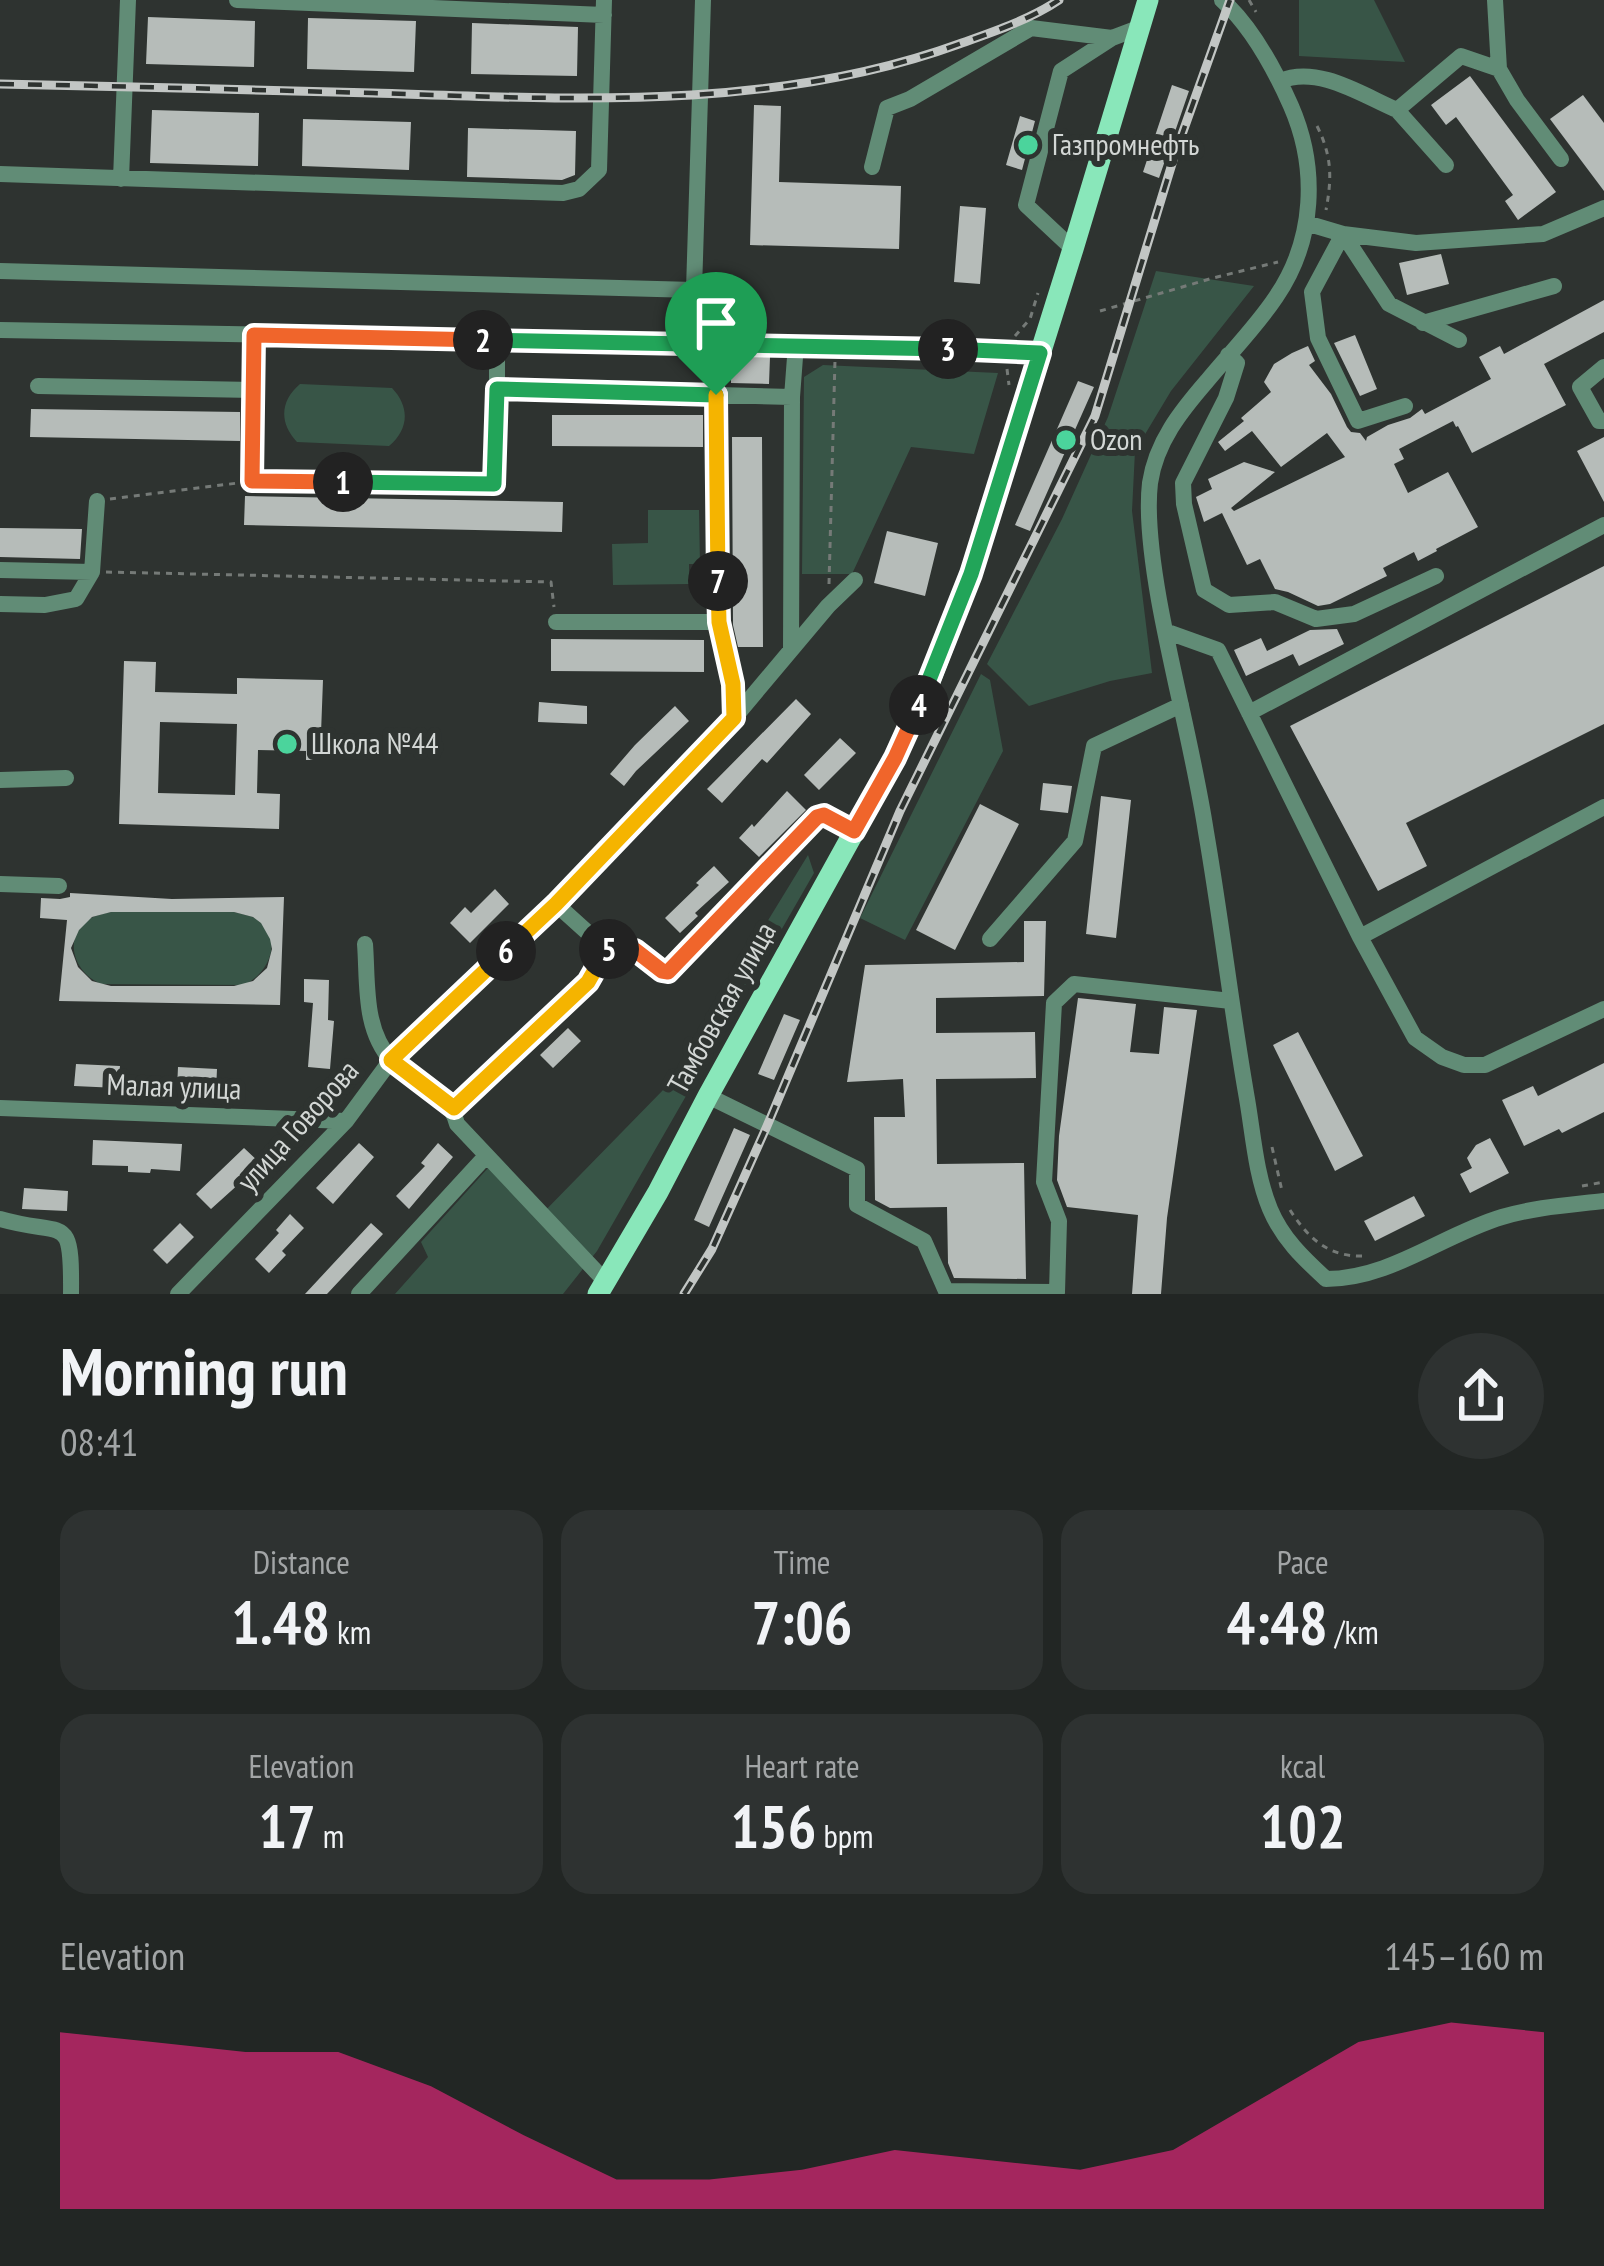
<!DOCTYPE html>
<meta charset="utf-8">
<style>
:root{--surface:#222624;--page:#2e3231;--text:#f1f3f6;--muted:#a2a5a6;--accent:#db2777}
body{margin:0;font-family:"PT Sans Narrow",sans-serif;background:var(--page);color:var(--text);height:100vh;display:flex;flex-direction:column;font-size:45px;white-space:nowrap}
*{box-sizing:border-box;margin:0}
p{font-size:39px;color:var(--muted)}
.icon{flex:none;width:66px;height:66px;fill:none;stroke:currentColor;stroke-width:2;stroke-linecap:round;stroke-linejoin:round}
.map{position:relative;height:1294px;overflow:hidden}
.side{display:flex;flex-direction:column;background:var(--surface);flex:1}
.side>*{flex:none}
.pin{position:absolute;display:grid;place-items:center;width:102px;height:102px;color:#fff;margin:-123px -51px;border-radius:50% 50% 50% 0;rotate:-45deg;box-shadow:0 0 12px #0007}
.pin .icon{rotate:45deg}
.km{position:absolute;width:60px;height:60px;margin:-30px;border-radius:50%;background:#222;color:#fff;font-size:33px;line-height:60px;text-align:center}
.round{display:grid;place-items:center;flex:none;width:126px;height:126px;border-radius:63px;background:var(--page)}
.overview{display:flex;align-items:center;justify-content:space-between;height:204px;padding:0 60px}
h1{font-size:66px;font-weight:600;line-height:90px}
.stats{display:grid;grid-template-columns:repeat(3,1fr);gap:18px;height:204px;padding:12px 60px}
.stats div{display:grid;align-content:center;border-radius:30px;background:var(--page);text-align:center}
.stats b{font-size:60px;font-weight:600}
.stats small{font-size:33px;font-weight:400}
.stats p{font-size:33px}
.chart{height:336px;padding:24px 60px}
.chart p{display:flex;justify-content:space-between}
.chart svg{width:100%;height:216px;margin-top:12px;fill:var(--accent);opacity:.7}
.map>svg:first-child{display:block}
</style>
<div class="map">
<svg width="1604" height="1294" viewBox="0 0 1604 1294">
<rect width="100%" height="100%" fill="#2e3330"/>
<!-- green -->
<path fill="#385547" d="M1299,0h75l31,62 -106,-6z
M1156,271l98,15 -83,105 -36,60 -3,60 20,162 -42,8 -81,25 -42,-42 75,-145 46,-102z
M823,365l175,8 -24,81 -63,-7 -59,127h-50l2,-197z
M300,384l92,4c18,19 17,41 -3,58l-92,-4c-18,-19 -17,-41 3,-58z
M648,510h51l1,54h-11v20l-76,1 -1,-41 36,-1z
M981,674l9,6 13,71 -98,189 -45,-22z
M808,855l6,18 -217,378 -34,43h-168l33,-37 -7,-15 67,-74 49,51 129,-132z
M111,912h123c4,1 17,4 21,6 30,18 15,55 -11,67l-143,-1c-27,-11 -40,-47 -10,-66 3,-2 15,-5 20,-6z"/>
<!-- building -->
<path fill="#b6bcb9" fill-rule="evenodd" d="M148,17l107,4 -1,46 -108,-3z
M308,18l108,3 -2,51 -107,-3z
M472,23l106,4 -1,49 -106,-2z
M1470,76l86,116 -38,28 -13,-19 8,-6 -57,-78 -10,8 -15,-20z
M1172,85l17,6 -30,87 -16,-6z
M1583,95l21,28v68l-54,-72z
M754,105l27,1 -2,76 122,4 -2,63 -149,-4z
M152,110l107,3 -1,53 -108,-3z
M1020,116l15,5 -13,49 -16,-5z
M303,119l108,3 -2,48 -107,-4z
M468,128l108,3 -1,44 -13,5 -95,-3z
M960,206l26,2 -6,76 -26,-2z
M1441,254l8,30 -42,11 -8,-32z
M1604,300v32l-60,32 22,41 -94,48 -14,-27 -2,1 -3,-6 -54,28 5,10 -10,5 14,29 40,-21 30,55 -42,22 1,2 -19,10 -4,-9 -31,16 4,8 -57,28 -12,2 -30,-14 -13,-3 -15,-30 -13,6 -25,-52 -18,9 -8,-25 16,-8 -4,-10 36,-17 31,10 -44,36 3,3 111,-54 -18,-24 -46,34 -29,-36 -27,20 -7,-9 26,-21 -3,-3 30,-26 -7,-10 10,-18 18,-11 16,-7 7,15 -6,4 22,29 16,33 4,5 9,1 6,8 1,-4 21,-12 22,-7 12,-9 3,5 66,-35 -12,-22 21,-11 4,8z
M1355,335l22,54 -17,7 -26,-53z
M731,356l39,1 -1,27 -38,-1z
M1078,381l16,6 -64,144 -15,-6z
M31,409l209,3v29l-210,-4z
M552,415h151v32l-151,-1z
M732,437h30l1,210h-25l-5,-22z
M1604,437v65l-27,-51z
M245,496l318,6 -1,30 -318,-7z
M0,528l82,1 -2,30 -80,-2z
M887,531l51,12 -13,53 -51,-13z
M1604,566v158l-198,99 21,43 -49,25 -88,-165z
M1337,629l7,15 -45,22 -6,-12 -47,22 -12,-26 27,-12 6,13 43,-21z
M551,639l153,1v32l-153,-1z
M124,661l32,1 -1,30 82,2v-16l86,2 -3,80h-14v-9l-48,-1 -1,43 23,1 -1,35 -160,-5zM160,722l77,2 -2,71 -77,-2z
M796,699l15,15 -44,49 -5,-4 -40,44 -15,-14z
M539,702l48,4v18l-49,-2z
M675,706l14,15 -53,50 -12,15 -14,-12 25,-29z
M840,738l16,15 -37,37 -15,-15z
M1043,783l29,3 -4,27 -28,-3z
M787,791l19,19 -47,47 -20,-19 13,-14 2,3z
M1101,796l30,4 -15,138 -30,-4z
M980,804l39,20 -64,126 -39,-20z
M714,866l15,16 -34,31 3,3 -18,17 -15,-15 34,-33 -3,-2z
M495,889l14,15 -39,39 -20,-20 15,-16 6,6z
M70,893l102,6 112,-2 -4,108 -221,-4 8,-81 -27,-2 1,-20 19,1 10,-2zM172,912h62l19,5 8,6 9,16 2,10 -5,19 -14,13 -19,5h-123l-19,-5 -14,-14 -7,-19 8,-18 13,-13 19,-5z
M1024,921h22l-2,75 -108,2v35l99,-1 1,46 -100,1 1,85 87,-1 2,116 -72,-1 -6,-15 -1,-56 -57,1 -15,-8 -1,-83h31l-2,-38 -56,3 18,-117 159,-3z
M304,979l25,1 -1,40 6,1 -4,48 -22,-2 5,-64 -9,-1z
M1078,998l58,6 -6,48 29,2 5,-47 33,3 -30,208 -6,76h-29l6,-79 -71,-8 -10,-27 2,-44z
M784,1014l16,6 -26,60 -16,-6z
M568,1028l13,13 -28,27 -13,-13z
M1298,1032l65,124 -28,15 -62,-126z
M1604,1063v49l-42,21 -3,-4 -35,17 -22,-46 31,-14 5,10z
M76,1064l44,2 -2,22 -44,-2z
M178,1067l39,2 -1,22 -39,-2z
M734,1128l16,7 -41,92 -15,-7z
M1490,1138l19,35 -39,20 -10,-19 12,-6 -5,-10 9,-13z
M93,1140l89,4 -2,27 -29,-2 -1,4 -22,-1v-6l-36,-1z
M359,1143l15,14 -41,47 -17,-16z
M438,1143l15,14 -44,52 -13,-13 29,-30 -4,-3z
M244,1148l17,16 -50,45 -15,-15z
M24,1188l44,3 -1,20 -45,-2z
M1414,1196l11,20 -50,25 -11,-20z
M290,1214l14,14 -22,23 4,4 -17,18 -14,-14 24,-26 -3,-3z
M180,1223l14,14 -27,27 -14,-14z
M371,1223l12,11 -56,60h-22z"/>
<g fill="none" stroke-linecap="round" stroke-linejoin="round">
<!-- path -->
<path stroke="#757a77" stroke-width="3" stroke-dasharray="6 6" stroke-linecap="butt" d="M1249,0l7,12
M1317,126c15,30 15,52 9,84
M1100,311l113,-33 65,-16
M1015,336l15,-17 8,-26
M1007,369l2,16
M110,499l128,-16
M106,572l445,10 3,25
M829,584l6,-224
M1272,1147l10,44
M1582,1186l22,-4
M1290,1210c18,28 38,47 73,46"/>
<!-- minor -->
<path stroke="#618c76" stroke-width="16" d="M237,0l367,15
M1222,0c30,27 53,70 69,106 27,62 24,134 -15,191 -20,30 -46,56 -69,84 -26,30 -51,61 -57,102 -4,34 3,83 9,117 14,78 35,154 47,232 15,87 25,174 40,261 7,38 9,80 24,116 12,29 33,49 56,70
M1499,69l18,31 44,59
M1280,81c38,-16 82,14 117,29l64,-54 38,13 -4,-69
M1397,110l49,55
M872,167l15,-59 23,-9 121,-71 81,10
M0,174l563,19 16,-4 20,-19 5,-170
M121,179l7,-179
M1306,223l37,11 73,9 127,-9 61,-26
M1073,249l-47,-44 35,-134 51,-33 29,-11
M0,271l694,19 9,-290
M1423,323l131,-37
M0,330l796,14 244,9
M254,335l-2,146 242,3 3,-95
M497,340v49l295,8
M1228,355l9,8 -11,35 -43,85 1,21 20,86 25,15 46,-3 41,17 38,-5 82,-38
M1604,367l-24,20 19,34h5
M38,386l216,4
M715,395l4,227 14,62 1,34
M1405,406l-47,15 -40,-83 -6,-46 31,-58 46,70 70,36
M0,570l92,2 5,-71
M0,604l45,1 31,-6 16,-27
M556,622h163
M1165,631l53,19 142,287 55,101 27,19 22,8h21l119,-56
M791,650l1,-253 4,-53
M1249,713l355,-188
M0,780l66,-2
M0,884l59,2
M1360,937l244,-130
M990,939l85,-98 19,-95 87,-41
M365,944c3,40 -2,85 27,117 20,23 58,31 65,63l149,158
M601,949l35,1 26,21 6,1 149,-155 6,-2 31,16
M708,1096l149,73v36l67,36 22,50 111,1 2,-71 -15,-39 10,-179 20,-19 157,17
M0,1108l346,13
M454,1108l134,-127 8,-14 5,-18 -4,-8 -41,-37
M0,1219c65,19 72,-9 71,75
M1326,1279c64,0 116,-44 176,-62 33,-10 68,-12 102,-16
M178,1294l168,-173 45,-61 165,-156 178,-186 94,-112 27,-26
M359,1294l127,-138"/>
<!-- major -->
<path stroke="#89e7ba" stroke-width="21" d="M598,1294l60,-102 50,-96 187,-338 35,-77 41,-107 102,-325 75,-249"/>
<defs>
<path id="rail" d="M0,84c124,2 249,6 373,9 195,6 399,19 586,-49 34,-12 70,-24 100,-44
M684,1294l28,-45 55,-123 133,-315 195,-395 80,-262 55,-154"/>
</defs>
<!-- rail casing -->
<use href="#rail" stroke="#c2c6c4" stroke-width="9"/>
<!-- rail -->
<use href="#rail" stroke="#2e3330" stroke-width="4.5" stroke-dasharray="14" stroke-linecap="butt"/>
</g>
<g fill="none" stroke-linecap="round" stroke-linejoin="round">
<defs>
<path id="split-1" d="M343,482l151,2 3,-95 219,6"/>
<path id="split-2" d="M343,482l-91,-1 2,-146 229,5"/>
<path id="split-3" d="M483,340l465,9"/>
<path id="split-4" d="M919,705l52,-131 69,-221 -92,-4"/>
<path id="split-5" d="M609,949l26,1 27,21 6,1 149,-155 7,-2 30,16 41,-73 24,-53"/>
<path id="split-6" d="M506,951l-115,109 63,48 134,-126 8,-14 5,-19h8"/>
<path id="split-7" d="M506,951l50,-47 178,-186 -1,-34 -14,-62 -1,-41"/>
<path id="split-8" d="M716,395l2,186"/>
</defs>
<!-- split-1 casing -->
<use href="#split-1" stroke="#fff" stroke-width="24"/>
<!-- split-2 casing -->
<use href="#split-2" stroke="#fff" stroke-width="24"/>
<!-- split-3 casing -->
<use href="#split-3" stroke="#fff" stroke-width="24"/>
<!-- split-4 casing -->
<use href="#split-4" stroke="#fff" stroke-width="24"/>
<!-- split-5 casing -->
<use href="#split-5" stroke="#fff" stroke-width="24"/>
<!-- split-6 casing -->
<use href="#split-6" stroke="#fff" stroke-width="24"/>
<!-- split-7 casing -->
<use href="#split-7" stroke="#fff" stroke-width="24"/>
<!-- split-8 casing -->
<use href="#split-8" stroke="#fff" stroke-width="24"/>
<!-- split-1 -->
<use href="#split-1" stroke="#22a559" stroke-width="15"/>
<!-- split-2 -->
<use href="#split-2" stroke="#f0652b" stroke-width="15"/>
<!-- split-3 -->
<use href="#split-3" stroke="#22a559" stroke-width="15"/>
<!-- split-4 -->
<use href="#split-4" stroke="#22a559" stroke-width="15"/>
<!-- split-5 -->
<use href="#split-5" stroke="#f0652b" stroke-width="15"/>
<!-- split-6 -->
<use href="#split-6" stroke="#f5b400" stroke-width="15"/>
<!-- split-7 -->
<use href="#split-7" stroke="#f5b400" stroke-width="15"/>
<!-- split-8 -->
<use href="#split-8" stroke="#f5b400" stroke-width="15"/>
</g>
<!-- markers -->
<g fill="#4bd49c" stroke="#2e3330" stroke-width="4.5">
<circle cx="1028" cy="145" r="12"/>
<circle cx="1066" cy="440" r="12"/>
<circle cx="287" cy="744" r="12"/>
</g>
<g text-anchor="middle" stroke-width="12" stroke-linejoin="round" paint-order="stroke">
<!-- poi labels -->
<g font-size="30" fill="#d3d7d5" stroke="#2e3330" text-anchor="start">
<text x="1052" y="155">Газпромнефть</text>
<text x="1090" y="450">Ozon</text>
<text x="311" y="754">Школа №44</text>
</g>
<!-- street labels -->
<g font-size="30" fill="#d3d7d5" stroke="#2e3330">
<text transform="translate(722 1008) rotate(-61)" y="10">Тамбовская улица</text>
<text transform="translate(174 1087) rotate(2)" y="10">Малая улица</text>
<text transform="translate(298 1126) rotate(-48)" y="10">улица Говорова</text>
</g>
</g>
</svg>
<div class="pin" style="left:716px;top:395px;background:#1e9e55"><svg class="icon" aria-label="arrive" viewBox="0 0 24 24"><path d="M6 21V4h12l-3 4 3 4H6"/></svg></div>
<b class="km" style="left:343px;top:482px">1</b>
<b class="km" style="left:483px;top:340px">2</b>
<b class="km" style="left:948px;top:349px">3</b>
<b class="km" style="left:919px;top:705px">4</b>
<b class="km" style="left:609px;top:949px">5</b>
<b class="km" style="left:506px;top:951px">6</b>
<b class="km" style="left:718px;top:581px">7</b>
</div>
<section class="side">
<div class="overview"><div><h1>Morning run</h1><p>08:41</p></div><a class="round"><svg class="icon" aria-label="share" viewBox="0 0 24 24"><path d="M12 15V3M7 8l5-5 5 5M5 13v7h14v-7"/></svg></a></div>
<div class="stats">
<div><p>Distance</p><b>1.48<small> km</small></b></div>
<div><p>Time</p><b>7:06</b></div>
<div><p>Pace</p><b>4:48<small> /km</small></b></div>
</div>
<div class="stats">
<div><p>Elevation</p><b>17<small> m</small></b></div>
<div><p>Heart rate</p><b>156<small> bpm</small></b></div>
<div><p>kcal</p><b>102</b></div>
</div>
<div class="chart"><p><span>Elevation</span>145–160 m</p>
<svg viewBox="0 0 160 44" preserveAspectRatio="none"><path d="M0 44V8L10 10L20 12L30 12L40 19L50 29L60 38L70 38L80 36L90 32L100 34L110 36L120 32L130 21L140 10L150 6L160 8V44z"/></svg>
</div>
</section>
